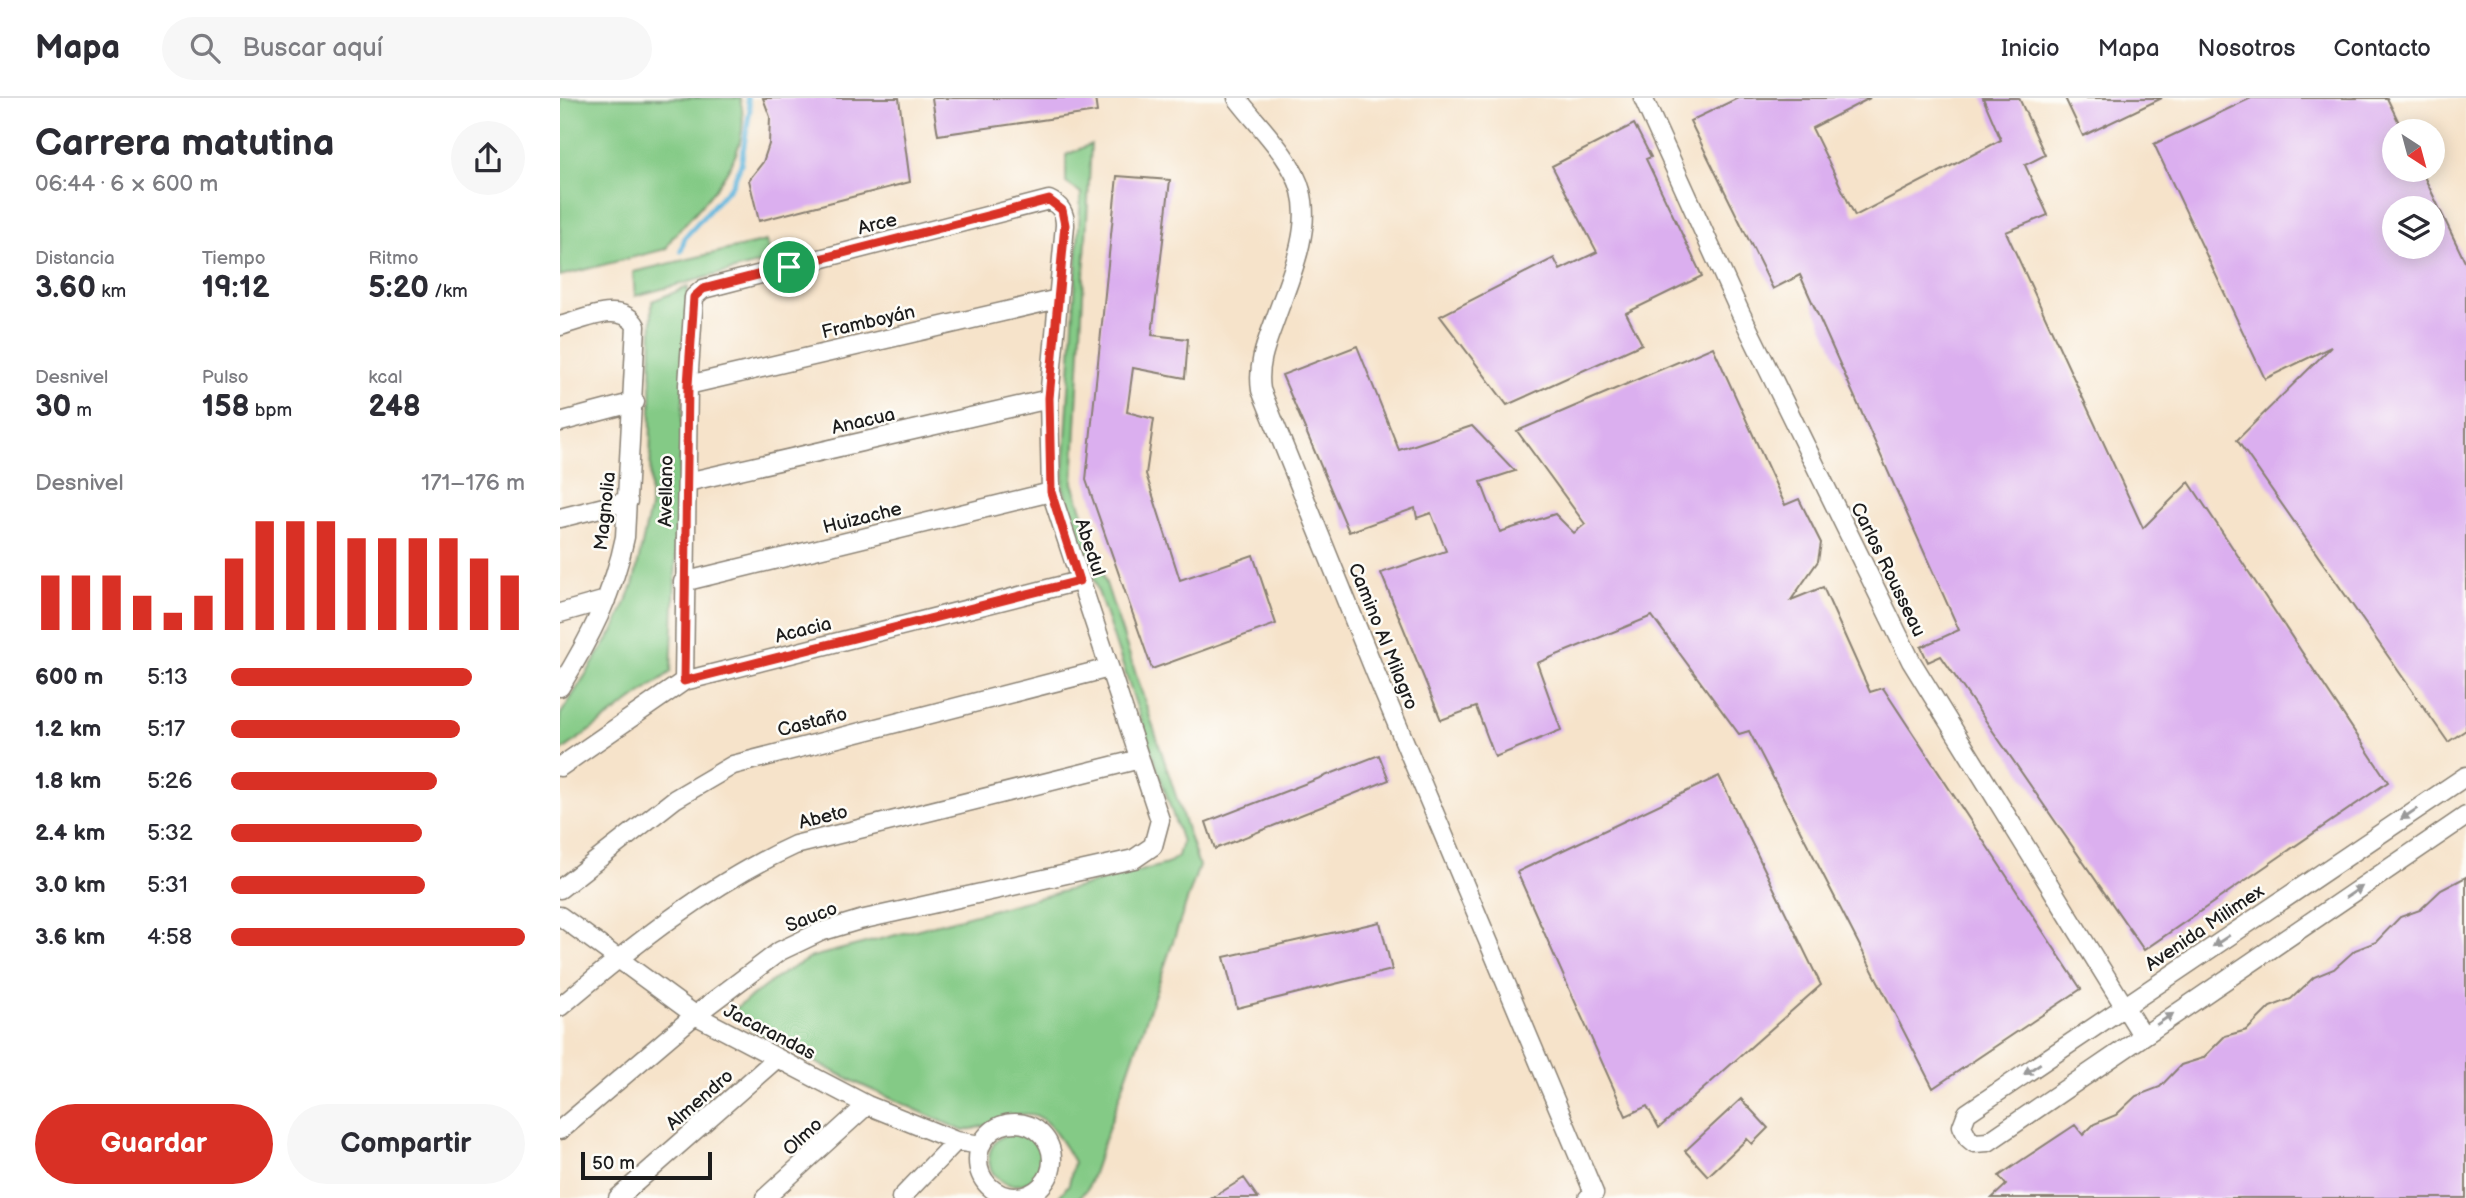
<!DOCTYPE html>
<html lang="es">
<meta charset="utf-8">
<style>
:root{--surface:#fff;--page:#f7f7f7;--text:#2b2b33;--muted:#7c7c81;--line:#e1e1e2;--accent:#d93025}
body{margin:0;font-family:"Balsamiq Sans",sans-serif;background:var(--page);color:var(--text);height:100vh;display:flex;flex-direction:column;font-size:26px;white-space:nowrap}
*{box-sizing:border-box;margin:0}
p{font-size:23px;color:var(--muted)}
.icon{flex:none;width:38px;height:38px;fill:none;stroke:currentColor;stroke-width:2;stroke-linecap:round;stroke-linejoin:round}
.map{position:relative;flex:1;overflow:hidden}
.details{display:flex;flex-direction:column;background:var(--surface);width:560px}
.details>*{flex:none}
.needle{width:46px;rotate:144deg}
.buttons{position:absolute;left:1822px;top:21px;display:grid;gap:14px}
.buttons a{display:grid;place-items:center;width:63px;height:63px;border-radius:50%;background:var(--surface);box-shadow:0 4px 18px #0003;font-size:35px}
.scale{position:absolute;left:21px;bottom:18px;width:131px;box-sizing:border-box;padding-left:7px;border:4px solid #1c1c1c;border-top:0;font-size:19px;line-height:24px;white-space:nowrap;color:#1c1c1c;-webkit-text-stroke:5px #fdfcf7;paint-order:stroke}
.pin{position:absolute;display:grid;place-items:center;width:60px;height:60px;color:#fff;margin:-30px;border:4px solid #fff;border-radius:50%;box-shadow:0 2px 7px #0007}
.round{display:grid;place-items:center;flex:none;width:74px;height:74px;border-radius:37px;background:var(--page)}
.summary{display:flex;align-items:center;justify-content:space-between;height:119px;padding:0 35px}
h1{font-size:38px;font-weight:800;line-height:52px}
.stats{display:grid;grid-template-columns:repeat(3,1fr);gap:10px;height:119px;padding:7px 35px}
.stats div{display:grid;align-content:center}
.stats b{font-size:30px;font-weight:800}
.stats small{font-size:19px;font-weight:400}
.stats p{font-size:19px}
.chart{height:196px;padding:14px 35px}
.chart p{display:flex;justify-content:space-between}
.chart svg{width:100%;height:126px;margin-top:7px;stroke:var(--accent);stroke-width:6}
.primary-button{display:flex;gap:14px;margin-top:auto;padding:14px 35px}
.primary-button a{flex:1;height:80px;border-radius:42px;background:var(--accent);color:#fff;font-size:28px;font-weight:800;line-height:80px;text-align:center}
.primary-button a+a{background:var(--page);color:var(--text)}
ul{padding:0 35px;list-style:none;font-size:23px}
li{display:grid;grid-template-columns:112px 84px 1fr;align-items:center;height:52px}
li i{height:18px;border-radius:9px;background:var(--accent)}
header{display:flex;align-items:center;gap:42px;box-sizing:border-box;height:98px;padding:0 35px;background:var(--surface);border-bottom:2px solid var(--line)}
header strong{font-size:33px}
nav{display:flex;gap:38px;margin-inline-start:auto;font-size:24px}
.search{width:490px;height:63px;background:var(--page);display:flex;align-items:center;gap:18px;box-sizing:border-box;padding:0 24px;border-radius:38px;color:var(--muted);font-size:26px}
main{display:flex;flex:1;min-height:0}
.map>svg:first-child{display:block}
</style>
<header>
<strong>Mapa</strong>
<div class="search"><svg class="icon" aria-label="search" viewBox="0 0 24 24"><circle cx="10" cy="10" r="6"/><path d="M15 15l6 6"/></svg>Buscar aquí</div>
<nav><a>Inicio</a><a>Mapa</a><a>Nosotros</a><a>Contacto</a></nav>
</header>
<main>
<section class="details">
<div class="summary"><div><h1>Carrera matutina</h1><p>06:44 · 6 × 600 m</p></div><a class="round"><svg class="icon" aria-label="share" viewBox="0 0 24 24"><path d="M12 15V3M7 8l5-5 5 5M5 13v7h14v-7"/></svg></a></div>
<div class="stats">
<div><p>Distancia</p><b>3.60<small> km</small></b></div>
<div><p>Tiempo</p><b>19:12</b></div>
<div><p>Ritmo</p><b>5:20<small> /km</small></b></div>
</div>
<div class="stats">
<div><p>Desnivel</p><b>30<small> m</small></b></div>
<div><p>Pulso</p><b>158<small> bpm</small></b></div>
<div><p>kcal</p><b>248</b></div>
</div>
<div class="chart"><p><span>Desnivel</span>171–176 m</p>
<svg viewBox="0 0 160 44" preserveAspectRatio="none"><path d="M5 44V25M15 44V25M25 44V25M35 44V32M45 44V38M55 44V32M65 44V19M75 44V6M85 44V6M95 44V6M105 44V12M115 44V12M125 44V12M135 44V12M145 44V19M155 44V25"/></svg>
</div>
<ul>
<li><b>600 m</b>5:13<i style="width:82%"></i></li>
<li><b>1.2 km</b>5:17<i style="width:78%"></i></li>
<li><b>1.8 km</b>5:26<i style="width:70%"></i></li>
<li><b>2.4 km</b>5:32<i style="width:65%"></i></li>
<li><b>3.0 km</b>5:31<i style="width:66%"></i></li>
<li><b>3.6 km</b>4:58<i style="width:100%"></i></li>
</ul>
<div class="primary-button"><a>Guardar</a><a>Compartir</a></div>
</section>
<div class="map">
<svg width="1906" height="1100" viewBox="0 0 1906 1100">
<rect width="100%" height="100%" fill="#fdfcf7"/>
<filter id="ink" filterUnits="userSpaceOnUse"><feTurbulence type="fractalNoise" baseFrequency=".0143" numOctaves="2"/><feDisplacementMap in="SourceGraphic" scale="14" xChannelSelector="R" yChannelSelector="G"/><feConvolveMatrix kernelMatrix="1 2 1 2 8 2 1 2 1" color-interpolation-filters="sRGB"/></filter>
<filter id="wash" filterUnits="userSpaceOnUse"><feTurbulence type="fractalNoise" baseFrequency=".00686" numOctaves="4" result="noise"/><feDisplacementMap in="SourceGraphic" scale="28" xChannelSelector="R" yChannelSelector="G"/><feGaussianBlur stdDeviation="1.57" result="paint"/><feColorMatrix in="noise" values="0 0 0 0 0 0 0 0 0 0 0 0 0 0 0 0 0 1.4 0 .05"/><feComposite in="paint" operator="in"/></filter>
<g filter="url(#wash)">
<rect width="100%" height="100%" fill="#f6e3ca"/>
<!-- green -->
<path fill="#84ca86" stroke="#507351" stroke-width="2" d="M0,0h180c15,59 -33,100 -68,140l-6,11 -106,27z
M531,46l-18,339 126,383 -111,322 -9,10h-21l11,-14 5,-22c-43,-74 -45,-44 -111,-31l-102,-46 -110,-55 -15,-13v-9l47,-35 29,-16 355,-93 11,-8 4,-14 -119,-355 18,-294 -15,-10v-28z
M206,143l7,19 -138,36 -2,-24z
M128,189l-17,385 -111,80v-37l54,-85 19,-44 17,-78 2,-207z
M429 1061a26 26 0 1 1 52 0a26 26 0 1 1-52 0Z"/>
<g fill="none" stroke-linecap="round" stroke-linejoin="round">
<!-- stream -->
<path stroke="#61b6dd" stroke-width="5" d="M121,153l4,-14 47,-52 9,-21 9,-55 -3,-11"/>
</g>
<g id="blocks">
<!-- building -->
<path fill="#dbafef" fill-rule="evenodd" d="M203,0h136l11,84 -151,39 -10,-41 14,-18 6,-18 1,-27z
M372,0h163l2,14 -159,23z
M1178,0h132l-58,30 43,88 146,-76 -18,-42h36l26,57 -20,10 23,50 -42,17 137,296 46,-46 199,300 -244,168 -203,-294 -13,6 -7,-15 38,-17 -159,-355 -27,14 -83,-168z
M1505,0h97l-79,38z
M1691,0h136l16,33h-9v39h27l45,94v466l-18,12 -211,-302 94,-93 -66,32 -111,-235zM1834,110h38v39h-38z
M1074,26l17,33 -5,2 56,117 -76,37 16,31 -135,61 -67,-89 114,-58 6,12 37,-18 -45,-86z
M557,78l53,4 -18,155 36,4 -3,39 -52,-10 -6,44 27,7 -8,55 34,106 73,-25 23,69 -124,45 -66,-189z
M797,248l42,104 73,-24 43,45 -34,11 19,50 55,-18 19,19 11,-9 -68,-93 196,-84 72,158 14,-6 22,44 -3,18 -27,39 32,-13 47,105 13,-4 198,301 -148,99 -184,-357 -10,3 -87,-118 -115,47 24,67 -66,27 -19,-50 -35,13 -60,-147 65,-22 -15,-38 -14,5 -2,-10 -66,24 -67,-157z
M819,657l10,25 -174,69 -9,-27z
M1159,678l102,209 -162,143 -12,-22 -21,10 -109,-244z
M1906,779v321h-474l14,-13 -7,-9 23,-16 53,-35 8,10 11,-11 22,-9 20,-19 24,-9 21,-22 22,-7 22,-22 22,-6 23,-23 21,-8 23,-22 20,-8 21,-19 21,-8 24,-25 20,-7 21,-20z
M820,824l12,48 -155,38 -13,-51z
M1181,1001l27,29 -16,16 -5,-5 -39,37 -23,-25z
M684,1080l14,20h-46z"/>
</g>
</g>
<g filter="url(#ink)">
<use href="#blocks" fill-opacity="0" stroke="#898073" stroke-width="2"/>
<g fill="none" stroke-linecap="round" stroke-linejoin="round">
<defs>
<path id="minor" d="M677,0c21,28 55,59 64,93 11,40 -12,89 -25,126 -9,25 -19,46 -15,73l115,284 218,519 -6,5
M1083,0l97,214 171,349 231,374
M0,228c23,-6 62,-26 76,0l-11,211c-11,55 -36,103 -65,150
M128,287l370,-86
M0,324l75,-20
M127,384l362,-83
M0,420l68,-17
M123,484l368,-90
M0,515l46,-13
M0,669l124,-86 395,-100
M1906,678l-499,337 -5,13 6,12 6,5 14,-1 478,-326
M0,791l115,-90 58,-34 376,-97
M0,818l135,99 172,90 89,36 25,4
M0,909c72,-61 149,-123 235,-162l345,-86
M418 1062a37 37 0 1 1 74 0a37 37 0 1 1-74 0Z
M0,1032l135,-115 85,-64 40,-19 40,-12 274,-61 19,-13 7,-26 -109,-328 -2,-93 16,-174c0,-13 -5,-20 -16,-25l-346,89 -9,8 -6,88 -4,296
M58,1100l158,-139
M205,1100l102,-93
M341,1100l55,-57"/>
</defs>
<!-- minor casing -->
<use href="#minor" stroke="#898073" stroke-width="21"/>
<!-- minor -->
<use href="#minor" stroke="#fff" stroke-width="18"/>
</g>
<!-- one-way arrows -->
<defs><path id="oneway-solid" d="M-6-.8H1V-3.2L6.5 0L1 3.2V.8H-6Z" transform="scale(1.75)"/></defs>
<g fill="#999">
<use href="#oneway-solid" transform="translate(1849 716) rotate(146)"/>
<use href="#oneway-solid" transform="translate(1794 794) rotate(-34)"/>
<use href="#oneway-solid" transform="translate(1661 843) rotate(146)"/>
<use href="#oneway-solid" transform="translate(1605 921) rotate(-34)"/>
<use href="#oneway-solid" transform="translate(1472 971) rotate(146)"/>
</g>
</g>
<g fill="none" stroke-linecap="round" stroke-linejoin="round" filter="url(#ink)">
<defs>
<path id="route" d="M489,102l13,10 3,15 -16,173 2,94 28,89 -395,100 4,-296 6,-88 9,-8z"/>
</defs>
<!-- route casing -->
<use href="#route" stroke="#fff" stroke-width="14"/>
<!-- route -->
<use href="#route" stroke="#d93025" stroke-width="9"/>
</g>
<g text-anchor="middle" stroke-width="5" stroke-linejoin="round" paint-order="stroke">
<!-- street labels -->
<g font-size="19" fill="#1c1c1c" stroke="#fdfcf7">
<text transform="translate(317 125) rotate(-14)" y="7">Arce</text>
<text transform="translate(308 223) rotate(-13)" y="7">Framboyán</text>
<text transform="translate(303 322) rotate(-13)" y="7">Anacua</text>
<text transform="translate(105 393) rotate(-89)" y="7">Avellano</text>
<text transform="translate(44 413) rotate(-84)" y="7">Magnolia</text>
<text transform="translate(302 419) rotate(-14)" y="7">Huizache</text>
<text transform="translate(531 449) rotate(72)" y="7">Abedul</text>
<text transform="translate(1329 471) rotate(64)" y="7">Carlos Rousseau</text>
<text transform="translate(243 531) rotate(-14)" y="7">Acacia</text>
<text transform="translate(824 538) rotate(68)" y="7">Camino Al Milagro</text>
<text transform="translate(252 623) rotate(-14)" y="7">Castaño</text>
<text transform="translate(263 718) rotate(-14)" y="7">Abeto</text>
<text transform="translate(251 818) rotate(-21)" y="7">Sauco</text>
<text transform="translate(1644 829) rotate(-34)" y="7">Avenida Milimex</text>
<text transform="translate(210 933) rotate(27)" y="7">Jacarandas</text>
<text transform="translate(139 1001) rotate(-41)" y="7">Almendro</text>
<text transform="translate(242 1038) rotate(-43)" y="7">Olmo</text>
</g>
</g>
</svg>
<div class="buttons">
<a><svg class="needle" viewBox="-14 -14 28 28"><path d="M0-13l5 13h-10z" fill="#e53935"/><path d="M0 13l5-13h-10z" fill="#7c7c81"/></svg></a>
<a><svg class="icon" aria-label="layers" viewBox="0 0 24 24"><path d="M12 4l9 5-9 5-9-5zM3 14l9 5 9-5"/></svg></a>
</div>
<div class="scale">50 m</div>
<div class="pin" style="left:229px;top:169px;background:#1e9e55"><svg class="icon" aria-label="arrive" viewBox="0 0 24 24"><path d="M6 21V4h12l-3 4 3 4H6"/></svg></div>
</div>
</main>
